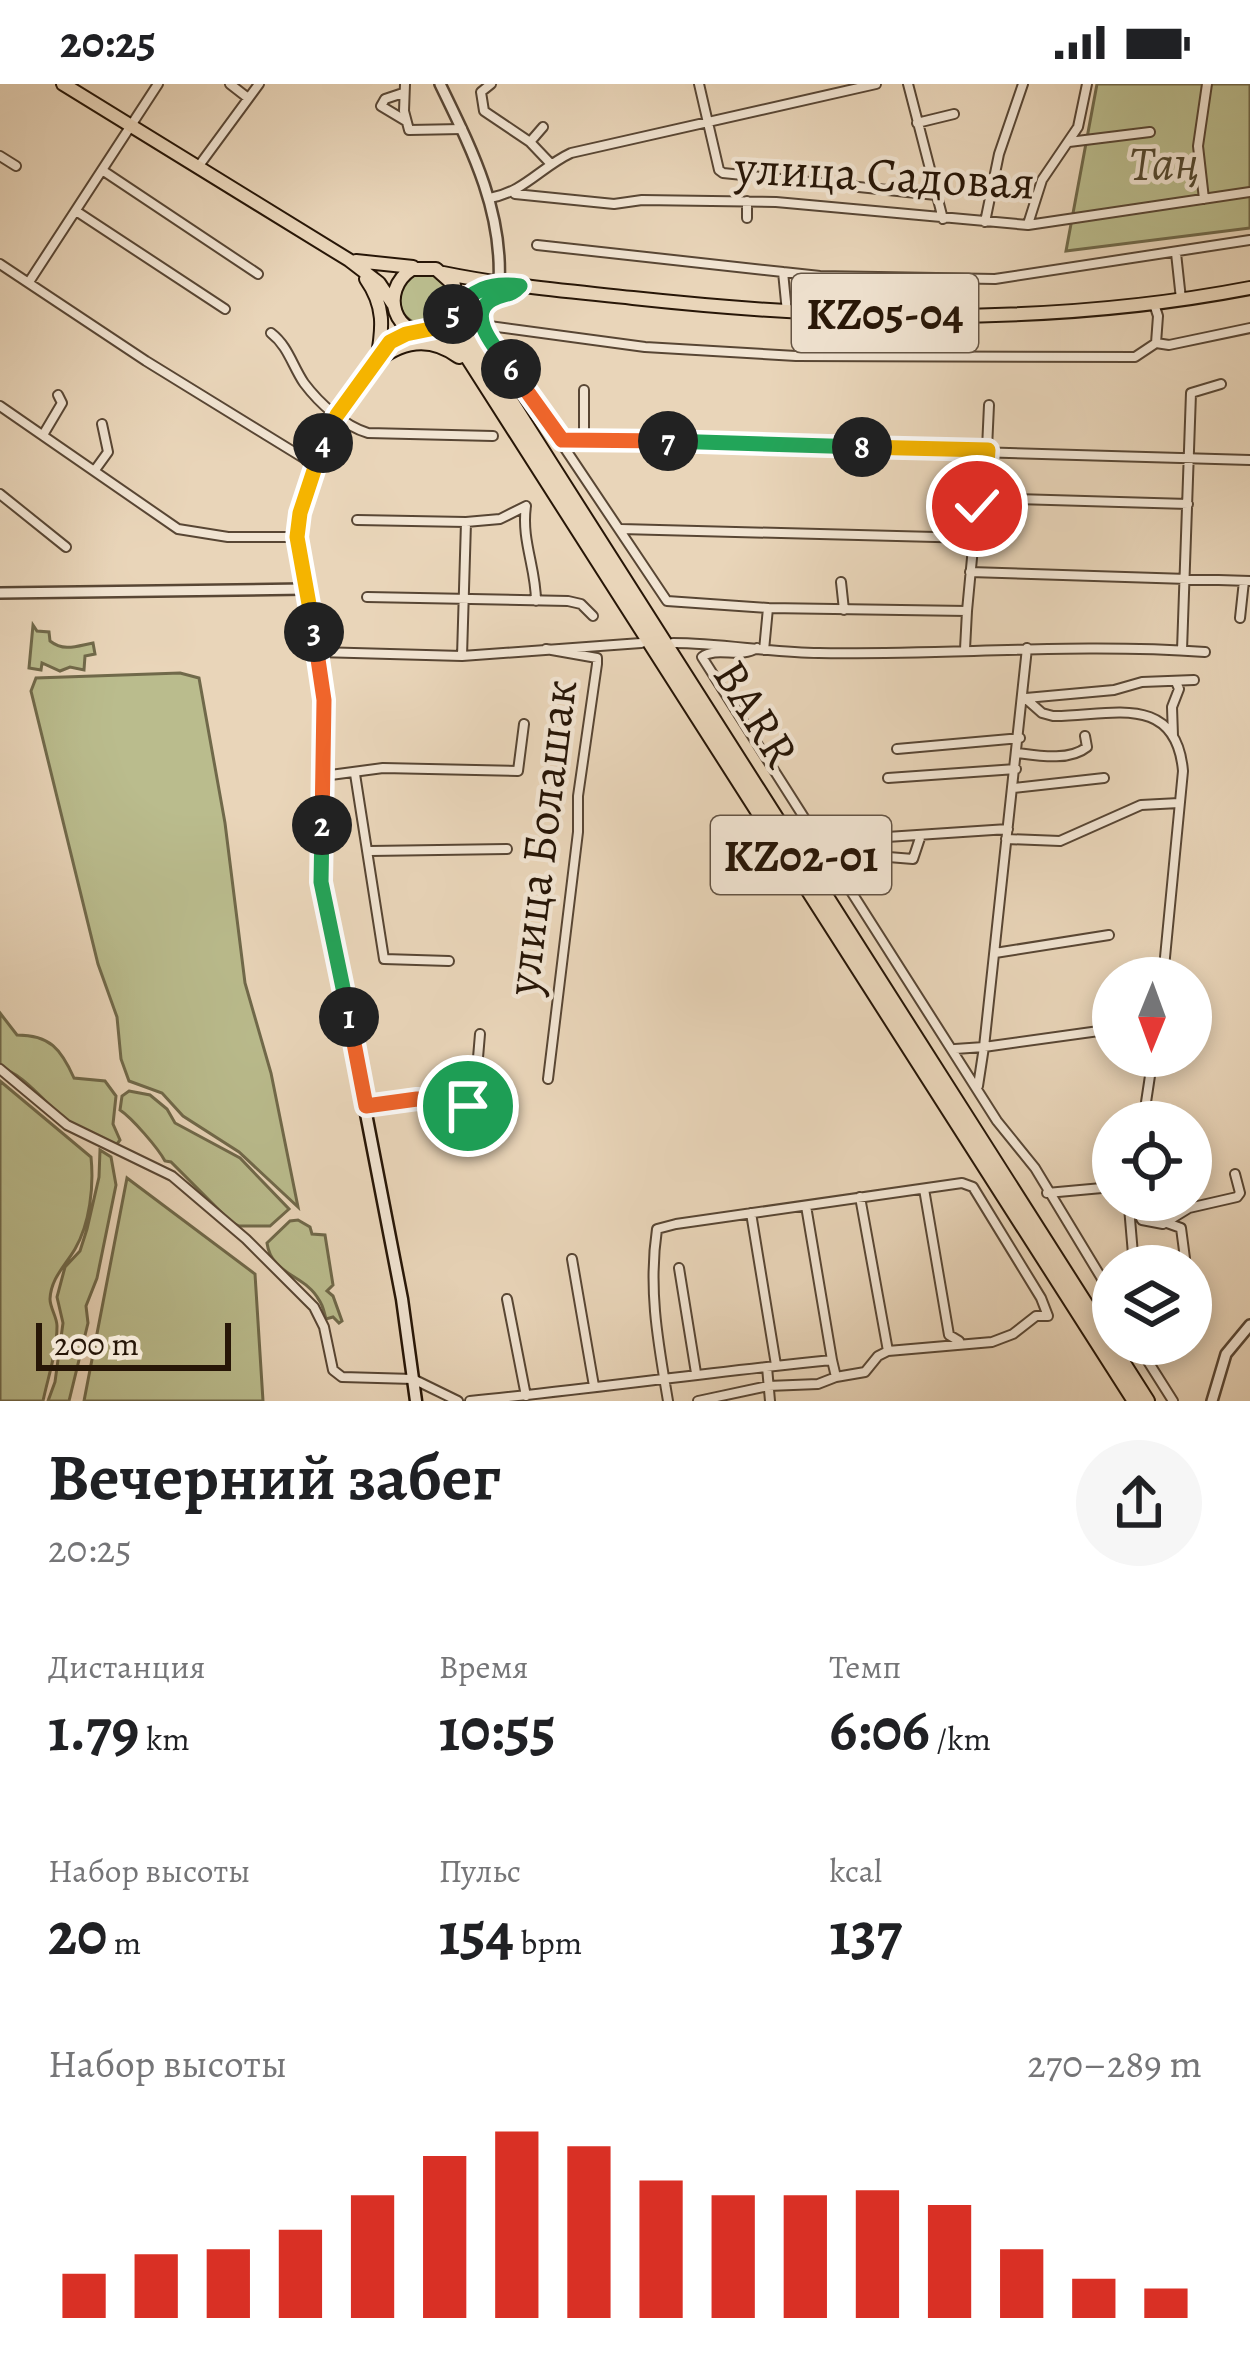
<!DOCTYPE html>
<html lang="ru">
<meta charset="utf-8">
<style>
:root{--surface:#fff;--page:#f6f6f6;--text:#202124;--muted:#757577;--accent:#d93025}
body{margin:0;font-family:Alegreya,serif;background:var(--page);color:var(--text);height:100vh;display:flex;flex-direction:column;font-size:45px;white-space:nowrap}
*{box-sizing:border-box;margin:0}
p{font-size:39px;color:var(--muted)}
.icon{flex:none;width:66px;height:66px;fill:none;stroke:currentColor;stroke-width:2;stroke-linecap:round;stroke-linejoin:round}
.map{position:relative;height:1317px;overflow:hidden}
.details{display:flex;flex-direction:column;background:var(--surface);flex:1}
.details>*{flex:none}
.needle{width:78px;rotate:181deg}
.tools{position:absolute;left:1092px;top:873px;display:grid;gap:24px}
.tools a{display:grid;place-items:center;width:120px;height:120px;border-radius:50%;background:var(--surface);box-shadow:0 6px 18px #0003;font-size:60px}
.scale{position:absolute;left:36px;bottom:30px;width:195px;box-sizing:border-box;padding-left:12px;border:6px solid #271607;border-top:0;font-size:33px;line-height:42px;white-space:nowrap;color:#271607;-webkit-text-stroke:9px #f1e4d2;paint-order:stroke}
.pin{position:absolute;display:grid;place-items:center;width:102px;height:102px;color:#fff;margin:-51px;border:6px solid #fff;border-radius:50%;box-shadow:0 3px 12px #0007}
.km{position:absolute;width:60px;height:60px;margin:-30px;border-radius:50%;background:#222;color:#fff;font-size:33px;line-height:60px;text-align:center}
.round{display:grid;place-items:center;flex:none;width:126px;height:126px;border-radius:63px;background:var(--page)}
.head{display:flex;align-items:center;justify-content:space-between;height:204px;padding:0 48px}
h1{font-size:66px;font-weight:700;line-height:90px}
.figures{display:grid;grid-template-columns:repeat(3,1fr);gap:18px;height:204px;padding:12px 48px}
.figures div{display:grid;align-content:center}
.figures b{font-size:60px;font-weight:700}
.figures small{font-size:33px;font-weight:400}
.figures p{font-size:33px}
.chart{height:336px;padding:24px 48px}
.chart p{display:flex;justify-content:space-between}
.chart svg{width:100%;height:216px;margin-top:12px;stroke:var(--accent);stroke-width:6}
.status{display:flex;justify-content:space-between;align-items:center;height:84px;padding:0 60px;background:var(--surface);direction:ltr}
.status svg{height:33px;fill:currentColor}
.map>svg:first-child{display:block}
</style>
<div class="status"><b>20:25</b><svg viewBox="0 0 49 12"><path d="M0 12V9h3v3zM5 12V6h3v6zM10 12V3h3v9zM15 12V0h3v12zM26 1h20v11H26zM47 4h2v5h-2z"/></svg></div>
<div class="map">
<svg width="1250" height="1317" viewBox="0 0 1250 1317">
<rect width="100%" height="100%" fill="#e9d5b9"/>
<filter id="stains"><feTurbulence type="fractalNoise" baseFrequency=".00167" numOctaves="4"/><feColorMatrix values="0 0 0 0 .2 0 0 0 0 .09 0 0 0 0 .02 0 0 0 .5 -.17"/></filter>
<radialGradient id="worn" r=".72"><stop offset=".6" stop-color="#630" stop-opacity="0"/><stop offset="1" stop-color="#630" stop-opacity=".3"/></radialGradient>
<!-- green -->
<path fill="#babc8d" stroke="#70694a" stroke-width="3" d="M1097,0h153v144l-184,23z
M399 215a26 26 0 1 1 52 0a26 26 0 1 1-52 0Z
M33,541l4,6 12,1 1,9c14,11 27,5 43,2l2,11 -10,2 -1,14 -14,-3 -10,4 -18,-8 -1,7 -12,-2z
M180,589l19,5 26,145 20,160 26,90 27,134 -59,-55 -56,-36 -21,-23 -33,-12 -8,-22 -4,-42 -19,-53 -67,-273 5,-13z
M0,929l17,22c33,0 44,14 57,43l31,3 11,15 -3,28 7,16 -6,8c-44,-5 -82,-75 -114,-80z
M0,997l91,76c3,29 -1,66 -16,92 -10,17 -24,29 -25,50 0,9 7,18 7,27 0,26 -9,51 -14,75h-43z
M129,1007l21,4 17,14 8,14 65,35 49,51 -19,17h-31l-8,-4 -60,-60 -6,-1c-7,-13 -33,-43 -45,-51l2,-14z
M100,1066l11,7 5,28 -19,93 -11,28 2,17 -19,78h-21l7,-19 8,-59 -6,-26 8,-30 15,-16 7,-22 12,-52z
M127,1094l128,96 8,127h-179z
M298,1136l12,7 2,7 13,1 8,50 -6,6 6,5 9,25 -3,2 -6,-6 -7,2c-2,-7 -3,-14 -7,-19 -13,-25 -48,-25 -52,-57l23,-22z"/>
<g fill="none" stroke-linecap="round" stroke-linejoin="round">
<defs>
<path id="minor" d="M230,0l18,14
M405,0l-1,27 5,19 53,-1
M491,0l-10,8 3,19 46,31 20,21
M699,0l20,86 4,3 213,22
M908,0l35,135
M403,9l-18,6 -4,7 25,15
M917,39l37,-9
M530,58l13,-15
M1069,58l81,-10
M0,72l16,10
M198,83l61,-83
M102,86l156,104
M515,110l99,10 28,-4 134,2 252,23 222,-33
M490,114c34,-6 51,-31 81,-45l305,-69
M1204,115l-6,-53 9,-62
M747,117v17
M76,127l149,98
M985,138l14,-68 24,-70
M1028,140l14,-44 36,-53 9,-43
M537,161l246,27
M1176,169l5,46
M0,180l146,97 169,104
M29,198l129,-198
M1154,220l4,12 -2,27
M787,228l-4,-40 37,4 175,3 255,-39
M482,241l163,22 151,9 339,1 21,-14 13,2 81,-17
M483,242l184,275 101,7 199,3 -2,38
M271,249c17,13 21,32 33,50 15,20 40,43 64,50l125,3
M0,322l178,123 50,8h69
M43,351l19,-32 -4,-8
M584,355v-49
M564,356l686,20
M95,386l13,-18 -6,-28
M0,410l66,53
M984,414l204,6
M357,436l109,2 34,-3 26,-13c-5,34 10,62 10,95
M621,445l353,9
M970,488l280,9
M841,498l3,28
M367,513l201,4 13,3 12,12
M967,527l10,-106 8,-13 4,-87
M1240,534l4,-37
M673,559c50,0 97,10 146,10 129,2 257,-10 386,-1
M757,564c-17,11 -40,-2 -55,9l295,464 38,47 78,129
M1027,564l-43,399 115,-16
M546,565l51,9v6l-19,132v36l-30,247
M764,566l4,-42
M1182,566l9,-257 30,-9
M318,568l144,4 179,-13
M462,572l4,-134
M1025,614l17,15 11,3c53,1 123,-26 130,55l-20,207
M1026,614l88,-8 28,-8 52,-2
M1173,652l-1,-29 7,-18 -3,-7
M897,665l123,-11
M1018,669c22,3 52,8 69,-6l-2,-11
M355,690l29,185 65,2
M323,692l60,-8 135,3 6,-47
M888,694l128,-9
M1014,704l90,-10
M887,753l121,-8
M1006,755l54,2 81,-36 38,-2
M370,767l137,-2
M834,777l30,-6 49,4 8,-24
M995,869l114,-18
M955,965l29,-2 -6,39
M0,985l67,56 105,51 74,63 68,68 10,20 9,43 9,7 71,2 45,22
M366,1023l51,-8 57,6 6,-71
M1143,1038l10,-66
M924,1105l25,146 10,6
M1047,1109l66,-6
M860,1113l28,154
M1131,1116l11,20 21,4 26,-16 48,-11 3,-4 -5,-19
M806,1122l26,154
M1129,1123l5,59
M751,1129l25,152
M1167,1139l14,5 5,38
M572,1175l22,127
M679,1184l17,105
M507,1215l19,97
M1137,1260l36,57
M767,1283l3,34
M470,1317c121,-12 241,-29 362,-41l4,17 29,-5 13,-16 10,-5 104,-9 21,-8 23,-18h12l-7,-18 -68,-111 -11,-4 -286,41 -19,5c-9,60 1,113 11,172
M698,1317l70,-15 50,-2 18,-7"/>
<path id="tertiary" d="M440,0c31,64 63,126 59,199
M0,509l305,-4
M1212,1317l14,-47 24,-29"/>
<path id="secondary" d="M416,1317l-14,-102 -81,-417 3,-182 -27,-163 3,-24 28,-83 62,-88 27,-10"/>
<path id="primary" d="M63,0l286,176 30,23 14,21
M356,177l57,6
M443,189c63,13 126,18 190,25 204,22 415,29 617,-10
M366,195c19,27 17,49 11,81
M455,225l-1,-24 -18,-16h-24c-34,22 -17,72 22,61 16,-5 22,-23 34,-33 7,-6 17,-10 25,-14"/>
<path id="trunk" d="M455,225l12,24 680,1068
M429,247l24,9 11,11 671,1050
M479,260c-11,-33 5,-59 41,-58
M377,276c26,-21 54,-25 82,-4"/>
</defs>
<!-- minor casing -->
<use href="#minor" stroke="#584634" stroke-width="12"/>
<!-- tertiary casing -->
<use href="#tertiary" stroke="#584634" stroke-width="14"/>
<!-- secondary casing -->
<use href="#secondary" stroke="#271607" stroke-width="15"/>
<!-- primary casing -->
<use href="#primary" stroke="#271607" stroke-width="16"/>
<!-- trunk casing -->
<use href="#trunk" stroke="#271607" stroke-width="18"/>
<!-- minor -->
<use href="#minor" stroke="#f1e4d2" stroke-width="8"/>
<!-- tertiary -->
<use href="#tertiary" stroke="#f1e4d2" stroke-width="9"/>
<!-- secondary -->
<use href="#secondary" stroke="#f1e4d2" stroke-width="10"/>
<!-- primary -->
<use href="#primary" stroke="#e9d5b9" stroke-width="12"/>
<!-- trunk -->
<use href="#trunk" stroke="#e9d5b9" stroke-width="14"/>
</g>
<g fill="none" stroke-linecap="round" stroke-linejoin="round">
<defs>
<path id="split-1" d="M349,933l17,89 51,-7 51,7"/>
<path id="split-2" d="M322,741l-1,57 28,135"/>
<path id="split-3" d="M314,548l10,68 -2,125"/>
<path id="split-4" d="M314,548l-17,-95 3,-24 23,-70"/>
<path id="split-5" d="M323,359l14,-28 53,-73 16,-8 34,-7 13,-13"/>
<path id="split-6" d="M453,230c19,-25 37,-32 67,-28 -9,10 -15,7 -27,13 -30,16 6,53 18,70"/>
<path id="split-7" d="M511,285l51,71 106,1"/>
<path id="split-8" d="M668,357l194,6"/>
<path id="split-9" d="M862,363l126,3 -3,42 -8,14"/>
</defs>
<!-- split-1 casing -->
<use href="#split-1" stroke="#fff" stroke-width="24"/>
<!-- split-2 casing -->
<use href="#split-2" stroke="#fff" stroke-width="24"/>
<!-- split-3 casing -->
<use href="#split-3" stroke="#fff" stroke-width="24"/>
<!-- split-4 casing -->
<use href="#split-4" stroke="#fff" stroke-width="24"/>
<!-- split-5 casing -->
<use href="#split-5" stroke="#fff" stroke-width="24"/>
<!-- split-6 casing -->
<use href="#split-6" stroke="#fff" stroke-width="24"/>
<!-- split-7 casing -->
<use href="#split-7" stroke="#fff" stroke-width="24"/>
<!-- split-8 casing -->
<use href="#split-8" stroke="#fff" stroke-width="24"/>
<!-- split-9 casing -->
<use href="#split-9" stroke="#fff" stroke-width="24"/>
<!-- split-1 -->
<use href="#split-1" stroke="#f0652b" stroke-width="15"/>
<!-- split-2 -->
<use href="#split-2" stroke="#22a559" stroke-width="15"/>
<!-- split-3 -->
<use href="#split-3" stroke="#f0652b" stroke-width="15"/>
<!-- split-4 -->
<use href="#split-4" stroke="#f5b400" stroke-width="15"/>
<!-- split-5 -->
<use href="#split-5" stroke="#f5b400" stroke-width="15"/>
<!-- split-6 -->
<use href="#split-6" stroke="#22a559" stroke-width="15"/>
<!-- split-7 -->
<use href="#split-7" stroke="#f0652b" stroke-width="15"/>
<!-- split-8 -->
<use href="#split-8" stroke="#22a559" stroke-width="15"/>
<!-- split-9 -->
<use href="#split-9" stroke="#f5b400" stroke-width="15"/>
</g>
<g text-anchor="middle" stroke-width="9" stroke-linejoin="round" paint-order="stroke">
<!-- shield labels -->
<g fill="#f1e4d2" stroke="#645444" stroke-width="3">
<rect x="792" y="190" width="186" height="78" rx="9"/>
<rect x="711" y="732" width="180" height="78" rx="9"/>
</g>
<g font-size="45" font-weight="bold" fill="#271607">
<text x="885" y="245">KZ05-04</text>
<text x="801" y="787">KZ02-01</text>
</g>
<!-- park labels -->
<g font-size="48" font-style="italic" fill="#53482f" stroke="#f1e4d2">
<text x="1164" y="95">Таң</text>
</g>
<!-- street labels -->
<g font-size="48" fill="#271607" stroke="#f1e4d2">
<text transform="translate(885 90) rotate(3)" y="17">улица Садовая</text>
<text transform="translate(757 629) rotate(58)" y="17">BARR</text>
<text transform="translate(540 753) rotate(-83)" y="17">улица Болашак</text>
</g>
</g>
<rect width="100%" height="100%" filter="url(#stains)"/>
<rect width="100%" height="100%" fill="url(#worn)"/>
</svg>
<div class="tools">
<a><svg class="needle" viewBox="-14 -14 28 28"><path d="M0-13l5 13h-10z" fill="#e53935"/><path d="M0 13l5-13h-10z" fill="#757577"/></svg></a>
<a><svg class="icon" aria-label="locate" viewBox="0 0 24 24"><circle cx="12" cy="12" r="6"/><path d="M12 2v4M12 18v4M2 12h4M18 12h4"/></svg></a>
<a><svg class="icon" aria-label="layers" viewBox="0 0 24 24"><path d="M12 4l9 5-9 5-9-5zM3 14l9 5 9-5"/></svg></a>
</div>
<div class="scale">200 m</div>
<div class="pin" style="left:468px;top:1022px;background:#1e9e55"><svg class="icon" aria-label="arrive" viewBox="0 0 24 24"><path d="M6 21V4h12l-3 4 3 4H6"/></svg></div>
<div class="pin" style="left:977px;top:422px;background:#d93025"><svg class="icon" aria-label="check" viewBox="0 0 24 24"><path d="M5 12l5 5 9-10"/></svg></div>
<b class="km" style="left:349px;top:933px">1</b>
<b class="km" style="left:322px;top:741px">2</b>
<b class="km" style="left:314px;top:548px">3</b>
<b class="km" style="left:323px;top:359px">4</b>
<b class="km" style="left:453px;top:230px">5</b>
<b class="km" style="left:511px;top:285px">6</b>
<b class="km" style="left:668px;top:357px">7</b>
<b class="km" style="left:862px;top:363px">8</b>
</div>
<section class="details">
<div class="head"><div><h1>Вечерний забег</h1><p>20:25</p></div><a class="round"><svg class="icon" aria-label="share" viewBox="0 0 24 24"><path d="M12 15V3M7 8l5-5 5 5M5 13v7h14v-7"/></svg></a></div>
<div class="figures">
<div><p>Дистанция</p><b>1.79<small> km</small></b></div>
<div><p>Время</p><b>10:55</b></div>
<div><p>Темп</p><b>6:06<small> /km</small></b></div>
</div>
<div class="figures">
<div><p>Набор высоты</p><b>20<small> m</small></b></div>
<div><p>Пульс</p><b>154<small> bpm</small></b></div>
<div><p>kcal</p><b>137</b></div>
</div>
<div class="chart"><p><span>Набор высоты</span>270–289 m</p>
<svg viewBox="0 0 160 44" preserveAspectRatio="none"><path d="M5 44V35M15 44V31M25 44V30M35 44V26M45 44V19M55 44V11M65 44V6M75 44V9M85 44V16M95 44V19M105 44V19M115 44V18M125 44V21M135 44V30M145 44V36M155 44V38"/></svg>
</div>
</section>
